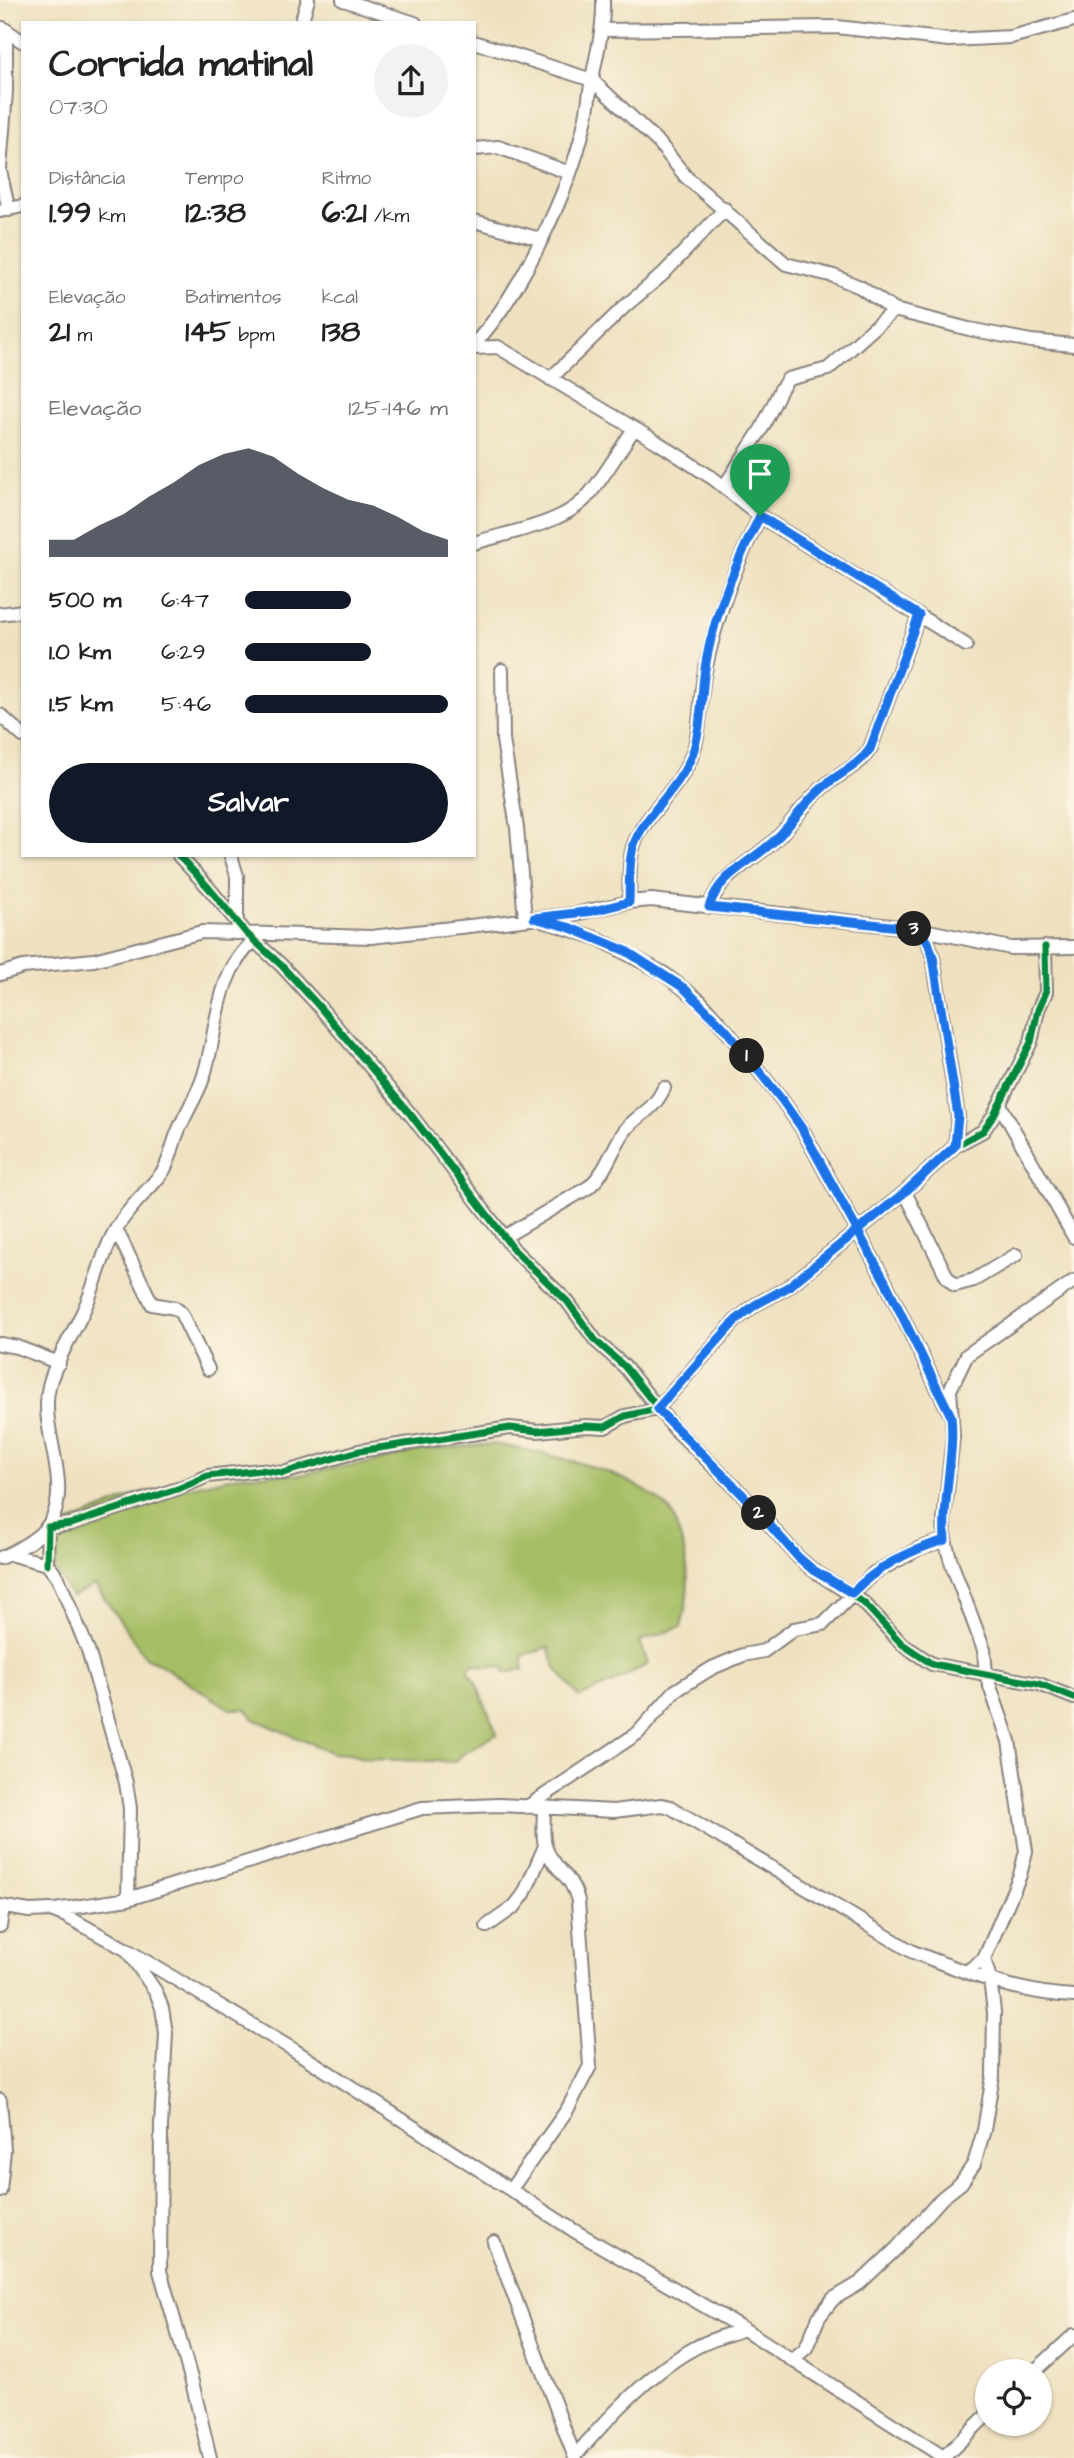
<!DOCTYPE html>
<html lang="pt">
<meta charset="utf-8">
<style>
:root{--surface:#fff;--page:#f2f2f2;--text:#222;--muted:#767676;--accent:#111827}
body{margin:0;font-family:"Architects Daughter",sans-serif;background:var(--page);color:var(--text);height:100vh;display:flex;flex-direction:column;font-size:26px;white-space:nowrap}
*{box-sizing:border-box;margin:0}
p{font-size:23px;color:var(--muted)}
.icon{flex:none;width:38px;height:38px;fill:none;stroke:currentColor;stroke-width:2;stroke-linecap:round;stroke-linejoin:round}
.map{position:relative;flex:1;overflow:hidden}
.sheet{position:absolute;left:21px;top:21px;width:455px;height:836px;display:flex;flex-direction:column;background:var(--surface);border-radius:0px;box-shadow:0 2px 5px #0004}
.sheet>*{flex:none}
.tools{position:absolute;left:975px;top:2359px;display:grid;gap:14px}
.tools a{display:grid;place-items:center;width:77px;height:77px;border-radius:50%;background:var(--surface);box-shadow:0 2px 5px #0004;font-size:35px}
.pin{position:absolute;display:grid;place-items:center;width:60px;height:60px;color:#fff;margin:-72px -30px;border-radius:50% 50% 50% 0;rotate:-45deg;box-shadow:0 0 7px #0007}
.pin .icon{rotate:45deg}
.km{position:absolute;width:35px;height:35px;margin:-18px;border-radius:50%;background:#222;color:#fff;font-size:19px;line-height:35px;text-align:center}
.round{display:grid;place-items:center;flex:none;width:74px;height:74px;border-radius:37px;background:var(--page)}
.head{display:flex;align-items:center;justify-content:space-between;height:119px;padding:0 28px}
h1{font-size:38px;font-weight:700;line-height:52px}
.metrics{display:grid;grid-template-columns:repeat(3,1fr);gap:10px;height:119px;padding:7px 28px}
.metrics div{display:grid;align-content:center}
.metrics b{font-size:30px;font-weight:700}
.metrics small{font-size:19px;font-weight:400}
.metrics p{font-size:19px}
.chart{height:196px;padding:14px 28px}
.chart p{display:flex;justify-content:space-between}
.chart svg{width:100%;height:126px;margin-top:7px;fill:var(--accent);opacity:.7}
.cta{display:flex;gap:14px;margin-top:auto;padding:14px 28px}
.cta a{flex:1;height:80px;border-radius:42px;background:var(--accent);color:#fff;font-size:28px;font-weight:700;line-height:80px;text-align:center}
ul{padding:0 28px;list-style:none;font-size:23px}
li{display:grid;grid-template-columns:112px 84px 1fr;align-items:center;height:52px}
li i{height:18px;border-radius:9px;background:var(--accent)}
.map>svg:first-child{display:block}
</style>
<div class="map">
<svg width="1074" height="2458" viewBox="0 0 1074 2458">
<rect width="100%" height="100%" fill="#fcf5e5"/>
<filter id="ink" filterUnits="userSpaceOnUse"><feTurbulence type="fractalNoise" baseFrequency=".0143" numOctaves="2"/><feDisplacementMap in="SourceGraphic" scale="14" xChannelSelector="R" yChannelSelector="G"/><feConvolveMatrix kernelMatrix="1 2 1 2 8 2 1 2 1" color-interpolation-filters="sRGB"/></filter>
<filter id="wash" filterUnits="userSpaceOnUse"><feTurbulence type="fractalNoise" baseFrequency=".00686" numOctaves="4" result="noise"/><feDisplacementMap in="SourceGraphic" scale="28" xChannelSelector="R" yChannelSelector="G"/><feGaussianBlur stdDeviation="1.57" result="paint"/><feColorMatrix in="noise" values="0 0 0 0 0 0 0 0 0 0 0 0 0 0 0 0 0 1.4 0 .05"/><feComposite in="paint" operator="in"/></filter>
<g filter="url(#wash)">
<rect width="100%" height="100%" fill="#efe1c0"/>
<!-- green -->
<path fill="#a5bd63" stroke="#64704f" stroke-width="2" d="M495,1444c56,11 131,24 174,65 4,4 6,12 8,19 13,34 14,63 4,99l-41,14 8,23 -37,20 -32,13 -23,-29 -8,-21 -26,9 2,13 -19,4 -2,-7 -20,1 -10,-3 -4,4 1,7 4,3 23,56 -34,20 -8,8 -86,-3 -21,-5 -16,-1 -78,-34 -8,-10h-16l-74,-47 -10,-4 -51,-73 -24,12 -16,-29 -5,-37 93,-39 47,-5 52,-12 63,-1 33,-7 26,-3 58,-14z"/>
</g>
<g filter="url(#ink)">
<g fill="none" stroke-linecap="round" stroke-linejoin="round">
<defs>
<path id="minor" d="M343,0l72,23
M301,23l7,-23
M3,28l20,14
M603,30l234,-3 112,13 62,-3 63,-17
M474,42l118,38 67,63 27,34 100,87 48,12 26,11 34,23 75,19 62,12 43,4
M474,149l24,-2 72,26
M0,168l6,-76v-61
M0,171l9,39
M0,211l23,-5
M474,221l66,18
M474,344c45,-47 96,-154 110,-218 4,-15 5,-31 8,-47 5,-27 12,-51 11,-79
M474,348l24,-1 159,95 57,37 46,37 206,129
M550,379l74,-72 38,-32 63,-66
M724,487l38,-59 19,-39 7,-10 40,-10 66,-59
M474,543c35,-11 84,-18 110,-43 16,-16 36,-51 50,-71
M0,614l23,-3
M502,670l1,70 14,88 8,91
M0,715l23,21
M179,856l29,31 39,47 34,31 36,39 94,111 104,136 52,50 29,40 29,26 49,61 69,67 55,62 15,13 51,33 38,41 30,20 107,20 35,14
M231,856l6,20v47
M629,902c1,-18 -1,-41 5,-58 11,-30 45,-54 58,-89 10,-27 7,-56 13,-84 11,-54 30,-105 55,-155
M709,907c12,-35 43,-44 67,-68 16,-15 28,-35 44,-49 16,-16 37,-21 50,-41l49,-134
M544,921l55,18 64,34 37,28 26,29 56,70 19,27 85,156 62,127
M919,929l9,13 5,15 25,159 -3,30
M0,974l23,-7 71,-7 108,-28 169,5 204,-23 54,-12 22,-2 268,29 92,19 63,-1
M1000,1105l74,132
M905,1192l42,85 8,8 19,-5 42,-25
M116,1229l36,75 23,4 6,5 27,56
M504,1237l85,-50c18,-16 22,-36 35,-55 12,-18 28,-18 40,-44
M0,1344l17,3 42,16
M9,1554l38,10 11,14 30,72 38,133 4,25 -2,91
M0,1558c18,-8 45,-22 53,-41 17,-40 -14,-89 -4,-131 6,-24 22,-49 33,-72 14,-28 20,-63 36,-88 12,-20 30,-35 44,-53 8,-11 10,-27 15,-39 7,-18 18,-35 25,-53 17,-47 11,-106 53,-141
M47,1564l1,-37 23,-3 109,-36 28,-12 52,-6 23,3 76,-22 151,-23 28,3 48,-5 19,1 20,-11 32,-7 79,-89 19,-15 33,-18 117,-95 50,-46 28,-15 11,-16 37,-73 7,-32 8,-18 -1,-45
M527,1807l111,-74 37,-42 37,-23 31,-13 21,-4 30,-22 29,-5 51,-51 46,-25 25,-8
M0,1906l29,5 22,-1 15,6 61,34 167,100 279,180 171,99 201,129
M55,1910l73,-11 294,-91 77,-3 115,6 48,-6 8,2 243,145c51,20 106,42 161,44
M0,1926l3,-19
M487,1926l27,-19 10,-13 21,-48
M129,1953l27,39 6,16 4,25 -5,93 -1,145 32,111 18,76
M966,1972l18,-13 36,-84 6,-24 -17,-110 -23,-66 -2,-25 -33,-88 -6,-22 -1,-20 9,-84 -3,-46 17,-35 107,-74
M0,2100l4,50 -4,41
M511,2189l56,-79 23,-44 -12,-165c-6,-25 -20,-28 -30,-48 -7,-13 -4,-31 -4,-45
M494,2242l81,216
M792,2360l14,-12 13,-31 14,-18 27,-16 37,-35 45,-50 19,-15 13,-19 10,-34 9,-54 1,-64 -4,-33 -6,-20
M1035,2371l39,-36
M575,2456c30,-35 77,-85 118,-107 15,-9 34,-14 51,-20
M943,2458l44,-43"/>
</defs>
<!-- minor casing -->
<use href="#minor" stroke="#88827e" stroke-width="16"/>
<!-- minor -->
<use href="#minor" stroke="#fff" stroke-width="12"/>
<defs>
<path id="cycleway" d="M179,856l29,31 39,47 34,31 36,39 94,111 104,136 52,50 29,40 29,26 49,61 69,67 55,62 15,13 51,33 38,41 30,20 107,20 35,14
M47,1564l1,-37 23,-3 109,-36 28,-12 52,-6 23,3 76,-22 151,-23 28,3 48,-5 19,1 20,-11 32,-7 79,-89 19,-15 33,-18 117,-95 50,-46 28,-15 11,-16 37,-73 7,-32 8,-18 -1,-45"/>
</defs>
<!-- cycleway casing -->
<use href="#cycleway" stroke="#fcf5e5" stroke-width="11"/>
<!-- cycleway -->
<use href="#cycleway" stroke="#00873e" stroke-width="7"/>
</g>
</g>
<g fill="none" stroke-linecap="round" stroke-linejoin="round" filter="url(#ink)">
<defs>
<path id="route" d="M760,516c-24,47 -50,107 -56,160 -3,26 -3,54 -12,79 -13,34 -46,58 -58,89 -6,17 -4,40 -5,58l-36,9 -59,7 34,9 58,24 58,37 42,42 56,70 19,27 85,156 65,133c4,41 -9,83 -6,124 -35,10 -67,26 -93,53l-39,-23 -15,-13 -55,-62 -86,-86 79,-89 19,-15 33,-18 117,-95 50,-46 3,-30 -25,-159 -5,-15 -9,-13 -210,-22c11,-35 43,-44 67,-68 16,-15 28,-35 44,-49 16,-16 37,-22 50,-41l49,-134 -159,-99"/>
</defs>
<!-- route casing -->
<use href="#route" stroke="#fff" stroke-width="14"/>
<!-- route -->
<use href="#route" stroke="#1a73e8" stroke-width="9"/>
</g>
</svg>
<div class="tools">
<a><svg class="icon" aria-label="locate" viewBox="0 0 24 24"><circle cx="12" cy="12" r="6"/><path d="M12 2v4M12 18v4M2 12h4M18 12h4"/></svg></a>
</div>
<div class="pin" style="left:760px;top:516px;background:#1e9e55"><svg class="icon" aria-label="arrive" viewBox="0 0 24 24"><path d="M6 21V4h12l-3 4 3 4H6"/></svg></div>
<b class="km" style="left:747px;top:1056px">1</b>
<b class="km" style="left:759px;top:1513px">2</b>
<b class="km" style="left:914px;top:929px">3</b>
<section class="sheet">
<div class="head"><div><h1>Corrida matinal</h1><p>07:30</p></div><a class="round"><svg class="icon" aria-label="share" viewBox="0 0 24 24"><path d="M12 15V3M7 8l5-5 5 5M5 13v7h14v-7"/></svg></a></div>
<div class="metrics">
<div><p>Distância</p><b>1.99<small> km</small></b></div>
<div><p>Tempo</p><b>12:38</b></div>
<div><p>Ritmo</p><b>6:21<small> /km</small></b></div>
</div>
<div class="metrics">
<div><p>Elevação</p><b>21<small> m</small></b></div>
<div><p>Batimentos</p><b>145<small> bpm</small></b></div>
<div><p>kcal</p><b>138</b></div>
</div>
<div class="chart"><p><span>Elevação</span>125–146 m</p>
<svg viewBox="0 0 160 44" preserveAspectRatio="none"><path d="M0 44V38L10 38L20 33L30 29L40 23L50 18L60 12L70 8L80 6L90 9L100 15L110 20L120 24L130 26L140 30L150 35L160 38V44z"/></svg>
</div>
<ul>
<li><b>500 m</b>6:47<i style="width:52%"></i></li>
<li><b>1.0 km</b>6:29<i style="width:62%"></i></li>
<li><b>1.5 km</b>5:46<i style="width:100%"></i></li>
</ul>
<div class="cta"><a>Salvar</a></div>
</section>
</div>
